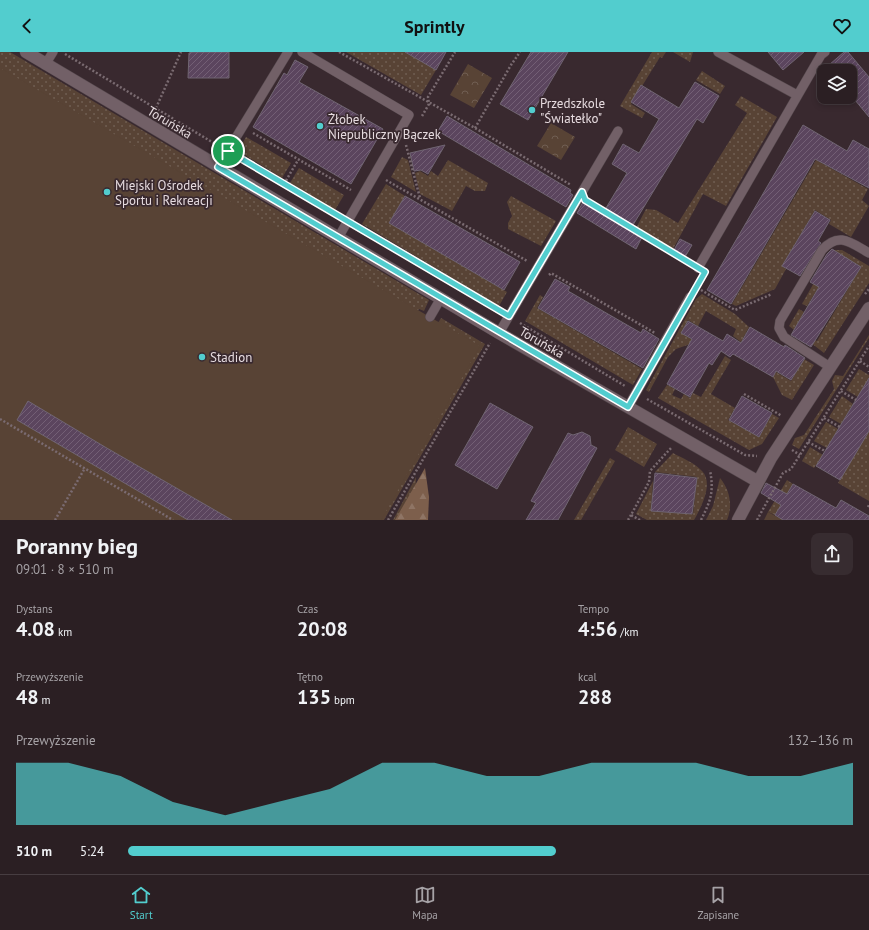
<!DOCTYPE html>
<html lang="pl">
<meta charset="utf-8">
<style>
:root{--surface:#2b1f23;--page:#372c30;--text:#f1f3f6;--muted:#a6a2a6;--line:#473d41;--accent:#52cdce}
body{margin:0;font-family:"PT Sans",sans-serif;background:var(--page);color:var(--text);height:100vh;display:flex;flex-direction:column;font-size:15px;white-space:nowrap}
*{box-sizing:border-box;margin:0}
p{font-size:13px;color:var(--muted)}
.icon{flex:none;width:22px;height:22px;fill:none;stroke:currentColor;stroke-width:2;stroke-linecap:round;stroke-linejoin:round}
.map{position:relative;height:468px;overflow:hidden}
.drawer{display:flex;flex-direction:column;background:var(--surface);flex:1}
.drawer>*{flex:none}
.buttons{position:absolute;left:817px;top:12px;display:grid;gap:8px}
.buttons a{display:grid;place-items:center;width:40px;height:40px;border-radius:8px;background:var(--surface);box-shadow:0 2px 6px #0003,0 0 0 1px var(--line);font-size:20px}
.pin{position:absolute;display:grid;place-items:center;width:34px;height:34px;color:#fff;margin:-17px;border:2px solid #fff;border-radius:50%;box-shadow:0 1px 4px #0007}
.round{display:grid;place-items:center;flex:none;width:42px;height:42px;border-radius:8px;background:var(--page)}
.summary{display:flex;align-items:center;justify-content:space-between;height:68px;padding:0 16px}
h1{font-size:22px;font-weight:700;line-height:30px}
.stats{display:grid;grid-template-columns:repeat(3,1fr);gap:6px;height:68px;padding:4px 16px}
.stats div{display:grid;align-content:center}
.stats b{font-size:20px;font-weight:700}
.stats small{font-size:11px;font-weight:400}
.stats p{font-size:11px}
.chart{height:112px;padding:8px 16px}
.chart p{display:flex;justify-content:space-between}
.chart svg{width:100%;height:72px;margin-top:4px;fill:var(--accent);opacity:.7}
ul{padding:0 16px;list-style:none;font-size:13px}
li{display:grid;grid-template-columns:64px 48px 1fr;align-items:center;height:30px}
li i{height:10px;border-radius:5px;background:var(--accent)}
header{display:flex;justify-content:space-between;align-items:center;height:52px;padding:0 16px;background:var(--accent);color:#111;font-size:18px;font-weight:700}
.dock{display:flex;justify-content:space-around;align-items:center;height:56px;border-top:1px solid var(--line);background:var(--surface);font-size:11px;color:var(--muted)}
.dock a{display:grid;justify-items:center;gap:2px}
.dock .active{color:var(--accent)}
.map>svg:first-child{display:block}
</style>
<header><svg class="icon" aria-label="back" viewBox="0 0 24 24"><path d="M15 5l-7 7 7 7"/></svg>Sprintly<svg class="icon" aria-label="heart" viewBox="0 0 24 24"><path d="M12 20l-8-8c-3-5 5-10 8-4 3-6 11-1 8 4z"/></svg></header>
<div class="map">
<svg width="869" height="468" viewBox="0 0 869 468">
<defs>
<pattern id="grass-dots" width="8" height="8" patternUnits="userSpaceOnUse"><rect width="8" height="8" fill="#584335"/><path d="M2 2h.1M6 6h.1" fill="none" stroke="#705e52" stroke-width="1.8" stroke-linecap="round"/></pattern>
<pattern id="forest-firs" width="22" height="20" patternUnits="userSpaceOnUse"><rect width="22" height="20" fill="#7d5f4c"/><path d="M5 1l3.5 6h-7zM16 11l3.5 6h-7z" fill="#8f7565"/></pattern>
<pattern id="park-crowns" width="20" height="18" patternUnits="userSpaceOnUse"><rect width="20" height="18" fill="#584335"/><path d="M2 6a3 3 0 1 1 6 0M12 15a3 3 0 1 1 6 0" fill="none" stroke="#705e52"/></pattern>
<pattern id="building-hatch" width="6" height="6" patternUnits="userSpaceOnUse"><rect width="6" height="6" fill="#5b455e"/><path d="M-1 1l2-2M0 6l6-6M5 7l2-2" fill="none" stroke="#735f75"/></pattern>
</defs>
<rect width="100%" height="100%" fill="#39292f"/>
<!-- grass -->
<path fill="url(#grass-dots)" d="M0,0h10l419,248 -5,11 -5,-2 -4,6 -415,-80z
M346,0h59l31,18 -15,25z
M652,0h14l-4,6 -2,-1 -29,47 14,9 -3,5 -22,-12z
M673,0h20l-3,10z
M702,19l23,15 -5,8 -24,-14z
M741,44l36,21 -51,89 -23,-12 -30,55 -37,-21 10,-19 10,1 22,13 69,-110 -12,-8z
M246,85l45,26 -9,15 -44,-27z
M402,105l6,3 8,32 -25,-15z
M448,108l40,23 -3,8h-10l-9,-5 -14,25 -32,-17 -5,-21 5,-2 8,5 3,-5 7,5z
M816,108l52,29 -6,11 7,6 -18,31 -22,-13 2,-4 -16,-10 -33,56 4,3 -11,20 -39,17 -4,-2z
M299,116l45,27 -9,15 -45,-27z
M386,132l19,12 -16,27 118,69 -8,14 -137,-82z
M511,144l45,25 -15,25 -33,-17v-6l4,-7 -5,-14z
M833,198h9l27,16v17l-45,70 -35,-27 10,-17 5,3 -9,16 22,13 44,-74 -23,-14 -9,17z
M820,220l6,3 -19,31 -5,-2z
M702,242l33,20 14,13 -8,15 -8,-6 3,-7 -30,-18 -8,15 -10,-6 -7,13 15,9 -20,7 -8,8 -19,35 -3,-2 50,-91z
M540,243l3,2 -6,11 105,61 -9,16 -108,-64z
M441,266l44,26 -101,176h-33l75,-177z
M869,283v3l-70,111 -7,-4 3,-7 9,-3 30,-46 -2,-8 3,-6 8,1z
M725,304l6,4 -20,34 24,14 -7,12 31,17 13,-23 7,4 -17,26 -13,6 -91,-52 9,-13 8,4 -3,6 9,4 3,-5 6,4 3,-5 8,4z
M804,307l10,6 -22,35 -10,-5 -9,-18 3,-5 15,9z
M859,317l10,6v16l-2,4 -6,-4 -3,6 -12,-7z
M842,344l11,8 -12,20 -12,-7z
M826,370l12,7 -11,19 -13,-7z
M628,375l29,17 -13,23 -29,-17z
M869,379v70l-31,-18z
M810,395l13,8 -9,13 -12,-7z
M673,401c9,5 22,10 29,18 12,12 -1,37 -8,49h-47l-11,-6 17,-33 -2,30 42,3 4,-37 -42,-5z
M610,406l5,3 -34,59h-7z
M416,425l-1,43h-22z
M720,426c10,12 13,28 7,42h-21l7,-14z
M787,428l6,4 -6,10 -10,9 4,2 -6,10 -7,-3z"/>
<!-- forest -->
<path fill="url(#forest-firs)" d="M425,416l4,29 -1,23h-33z"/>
<!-- park -->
<path fill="url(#park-crowns)" d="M468,12l24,14 -18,30 -24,-13z
M551,71l24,14 -14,23 -24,-14z"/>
<!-- garden -->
<path fill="#584335" d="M0,16l480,278 -99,174h-381z
M768,460l15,8h-19z"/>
<!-- building -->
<path fill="url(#building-hatch)" stroke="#706572" d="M193,0h36v26h-41l1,-25z
M405,0h41l-10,18z
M531,0h37l-40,68 -28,-16z
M768,0h36l-21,18z
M844,0h4l21,25v40l-19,-23v-23h-28z
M295,8l13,7 -9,15 84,47 -32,55 -98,-57 31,-54 3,2z
M695,30l24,14 -16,27 -6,-4 -67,111 12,7 -6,12 -59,-36 6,-11 20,11 24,-40 -15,-9 11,-20 16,9 20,-34 -28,-17 10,-17 38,23z
M447,64l124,74 -1,3 3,2 -7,12 -128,-76z
M803,73l44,26 6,-11 16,9v39l-54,-29 -84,145 -24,-14z
M445,93l-17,29 -7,-4 -7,1 -4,-18z
M405,144l115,66 -16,28 -115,-67z
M815,159l15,9 -12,21 3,2 -21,33 -18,-10z
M680,187l12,6 -7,12 -11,-7z
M832,197l29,18 -50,80 -20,-12 28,-48 -9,-5 17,-28z
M555,227l15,8 -2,4 73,42 2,-4 16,10 -16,29 -105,-60z
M688,269l35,20 4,-7 14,9 9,-16 34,20 1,-2 20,13 -14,22 -15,-9 -3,6 -40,-23 -3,3 -9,-6 -9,14 -3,-2 -19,34 -23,-13 25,-45 -11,-6z
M869,326v53l-29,49 -24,-14z
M742,344l30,17 -13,24 -30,-17z
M28,349l77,46 127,73h-44l-26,-15 -145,-85z
M490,351l43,24 -36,62 -42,-24z
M582,380l8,4 1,9 6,3 -39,72h-32l10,-17 -5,-2 37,-68 5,2z
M655,421l42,5 -5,36 -41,-3z
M766,431l21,11 6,-10 43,24 5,-8 28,16v4h-86l-8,-5 6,-10 -20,-12z"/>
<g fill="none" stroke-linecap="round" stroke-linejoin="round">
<defs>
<path id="lane" d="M302,0l107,63 -71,123
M718,0l79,43
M45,13l8,-13
M218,115l70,-115
M698,216l123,-213 4,-3
M430,265l11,-19
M499,281l119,-202
M830,315l-46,-30 -5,-9 1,-7 42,-71c17,-19 29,-7 47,3
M628,355l62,-110"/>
<path id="street" d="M26,0l473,281 258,148
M738,468l33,-62 98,-150"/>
</defs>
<!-- lane casing -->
<use href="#lane" stroke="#53464b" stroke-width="10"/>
<!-- street casing -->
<use href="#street" stroke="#53464b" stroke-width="13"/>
<!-- path -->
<path stroke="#7a6b71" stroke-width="2.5" stroke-dasharray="2 2" stroke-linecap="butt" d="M339,0l136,76 96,57
M65,2l152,91
M156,56l25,-56
M422,64l7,-12 -1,-7 27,-45
M475,76l36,-63 9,-13
M253,81l98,57
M406,93l14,53
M239,106l99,58
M386,128l141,81
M284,132l14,-24
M589,151l99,59
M358,175l140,83
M549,223l2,-2 104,60
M701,238l34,20 37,-16
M865,242l4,-5
M520,271l105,63
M860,309l9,6
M869,319v1
M841,339l15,9
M744,342l38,22
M647,347l98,56 12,1
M824,366l16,9
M0,367l173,101
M808,390l17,9
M792,398l8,5
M868,455l1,-2
M55,468l30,-52
M388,468l102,-177
M628,468l3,-5
M640,468l-9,-5 18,-33 1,-11 21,-23
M701,468c10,-20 13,-28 9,-50
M757,468l26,-47 8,-4 78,-123"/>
<!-- lane -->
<use href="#lane" stroke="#726067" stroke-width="9"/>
<!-- street -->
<use href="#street" stroke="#726067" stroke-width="12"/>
</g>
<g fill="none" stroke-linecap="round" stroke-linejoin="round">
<defs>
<path id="route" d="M228,99l281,165 73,-124 3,8 120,72 -77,135 -410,-240z"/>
</defs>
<!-- route casing -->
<use href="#route" stroke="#fff" stroke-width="8"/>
<!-- route -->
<use href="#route" stroke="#52cdce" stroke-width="5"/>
</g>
<!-- markers -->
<g fill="#52cdce" stroke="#39292f" stroke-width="1.5">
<circle cx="532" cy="58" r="4"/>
<circle cx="320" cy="74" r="4"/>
<circle cx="107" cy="140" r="4"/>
<circle cx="202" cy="305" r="4"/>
</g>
<g text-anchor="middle" stroke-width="3.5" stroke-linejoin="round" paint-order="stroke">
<!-- poi labels -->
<g font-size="13" fill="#e6dbdf" stroke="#39292f" text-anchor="start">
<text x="540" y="56">Przedszkole<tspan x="540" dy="15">"Światełko"</tspan></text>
<text x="328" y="72">Żłobek<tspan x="328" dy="15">Niepubliczny Bączek</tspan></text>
<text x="115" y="138">Miejski Ośrodek<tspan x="115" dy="15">Sportu i Rekreacji</tspan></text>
<text x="210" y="310">Stadion</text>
</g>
<!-- street labels -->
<g font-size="13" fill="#e6dbdf" stroke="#39292f">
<text transform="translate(170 70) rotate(31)" y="5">Toruńska</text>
<text transform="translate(542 290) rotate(30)" y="5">Toruńska</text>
</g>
</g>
</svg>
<div class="buttons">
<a><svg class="icon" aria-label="layers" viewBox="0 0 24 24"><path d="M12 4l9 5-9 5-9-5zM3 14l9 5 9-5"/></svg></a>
</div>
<div class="pin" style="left:228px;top:99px;background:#1e9e55"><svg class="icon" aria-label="arrive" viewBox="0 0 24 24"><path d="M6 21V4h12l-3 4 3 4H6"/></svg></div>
</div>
<section class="drawer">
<div class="summary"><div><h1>Poranny bieg</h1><p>09:01 · 8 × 510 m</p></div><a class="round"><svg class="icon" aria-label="share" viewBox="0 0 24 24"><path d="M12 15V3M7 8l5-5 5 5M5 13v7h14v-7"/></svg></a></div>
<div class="stats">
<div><p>Dystans</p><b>4.08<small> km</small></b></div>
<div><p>Czas</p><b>20:08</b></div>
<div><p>Tempo</p><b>4:56<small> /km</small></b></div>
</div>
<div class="stats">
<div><p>Przewyższenie</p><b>48<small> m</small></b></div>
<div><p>Tętno</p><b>135<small> bpm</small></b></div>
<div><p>kcal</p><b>288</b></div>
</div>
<div class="chart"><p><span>Przewyższenie</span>132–136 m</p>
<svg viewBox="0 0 160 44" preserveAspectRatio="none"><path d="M0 44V6L10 6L20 14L30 30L40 38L50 30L60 22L70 6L80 6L90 14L100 14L110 6L120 6L130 6L140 14L150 14L160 6V44z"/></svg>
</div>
<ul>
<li><b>510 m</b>5:24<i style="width:59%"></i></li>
</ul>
</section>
<nav class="dock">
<a class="active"><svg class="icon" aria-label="home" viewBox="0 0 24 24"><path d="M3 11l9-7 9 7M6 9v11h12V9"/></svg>Start</a>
<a><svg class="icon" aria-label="map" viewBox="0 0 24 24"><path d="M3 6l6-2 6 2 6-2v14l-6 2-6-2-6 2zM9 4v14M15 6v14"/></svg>Mapa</a>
<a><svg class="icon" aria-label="saved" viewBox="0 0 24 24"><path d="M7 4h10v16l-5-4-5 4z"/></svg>Zapisane</a>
</nav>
